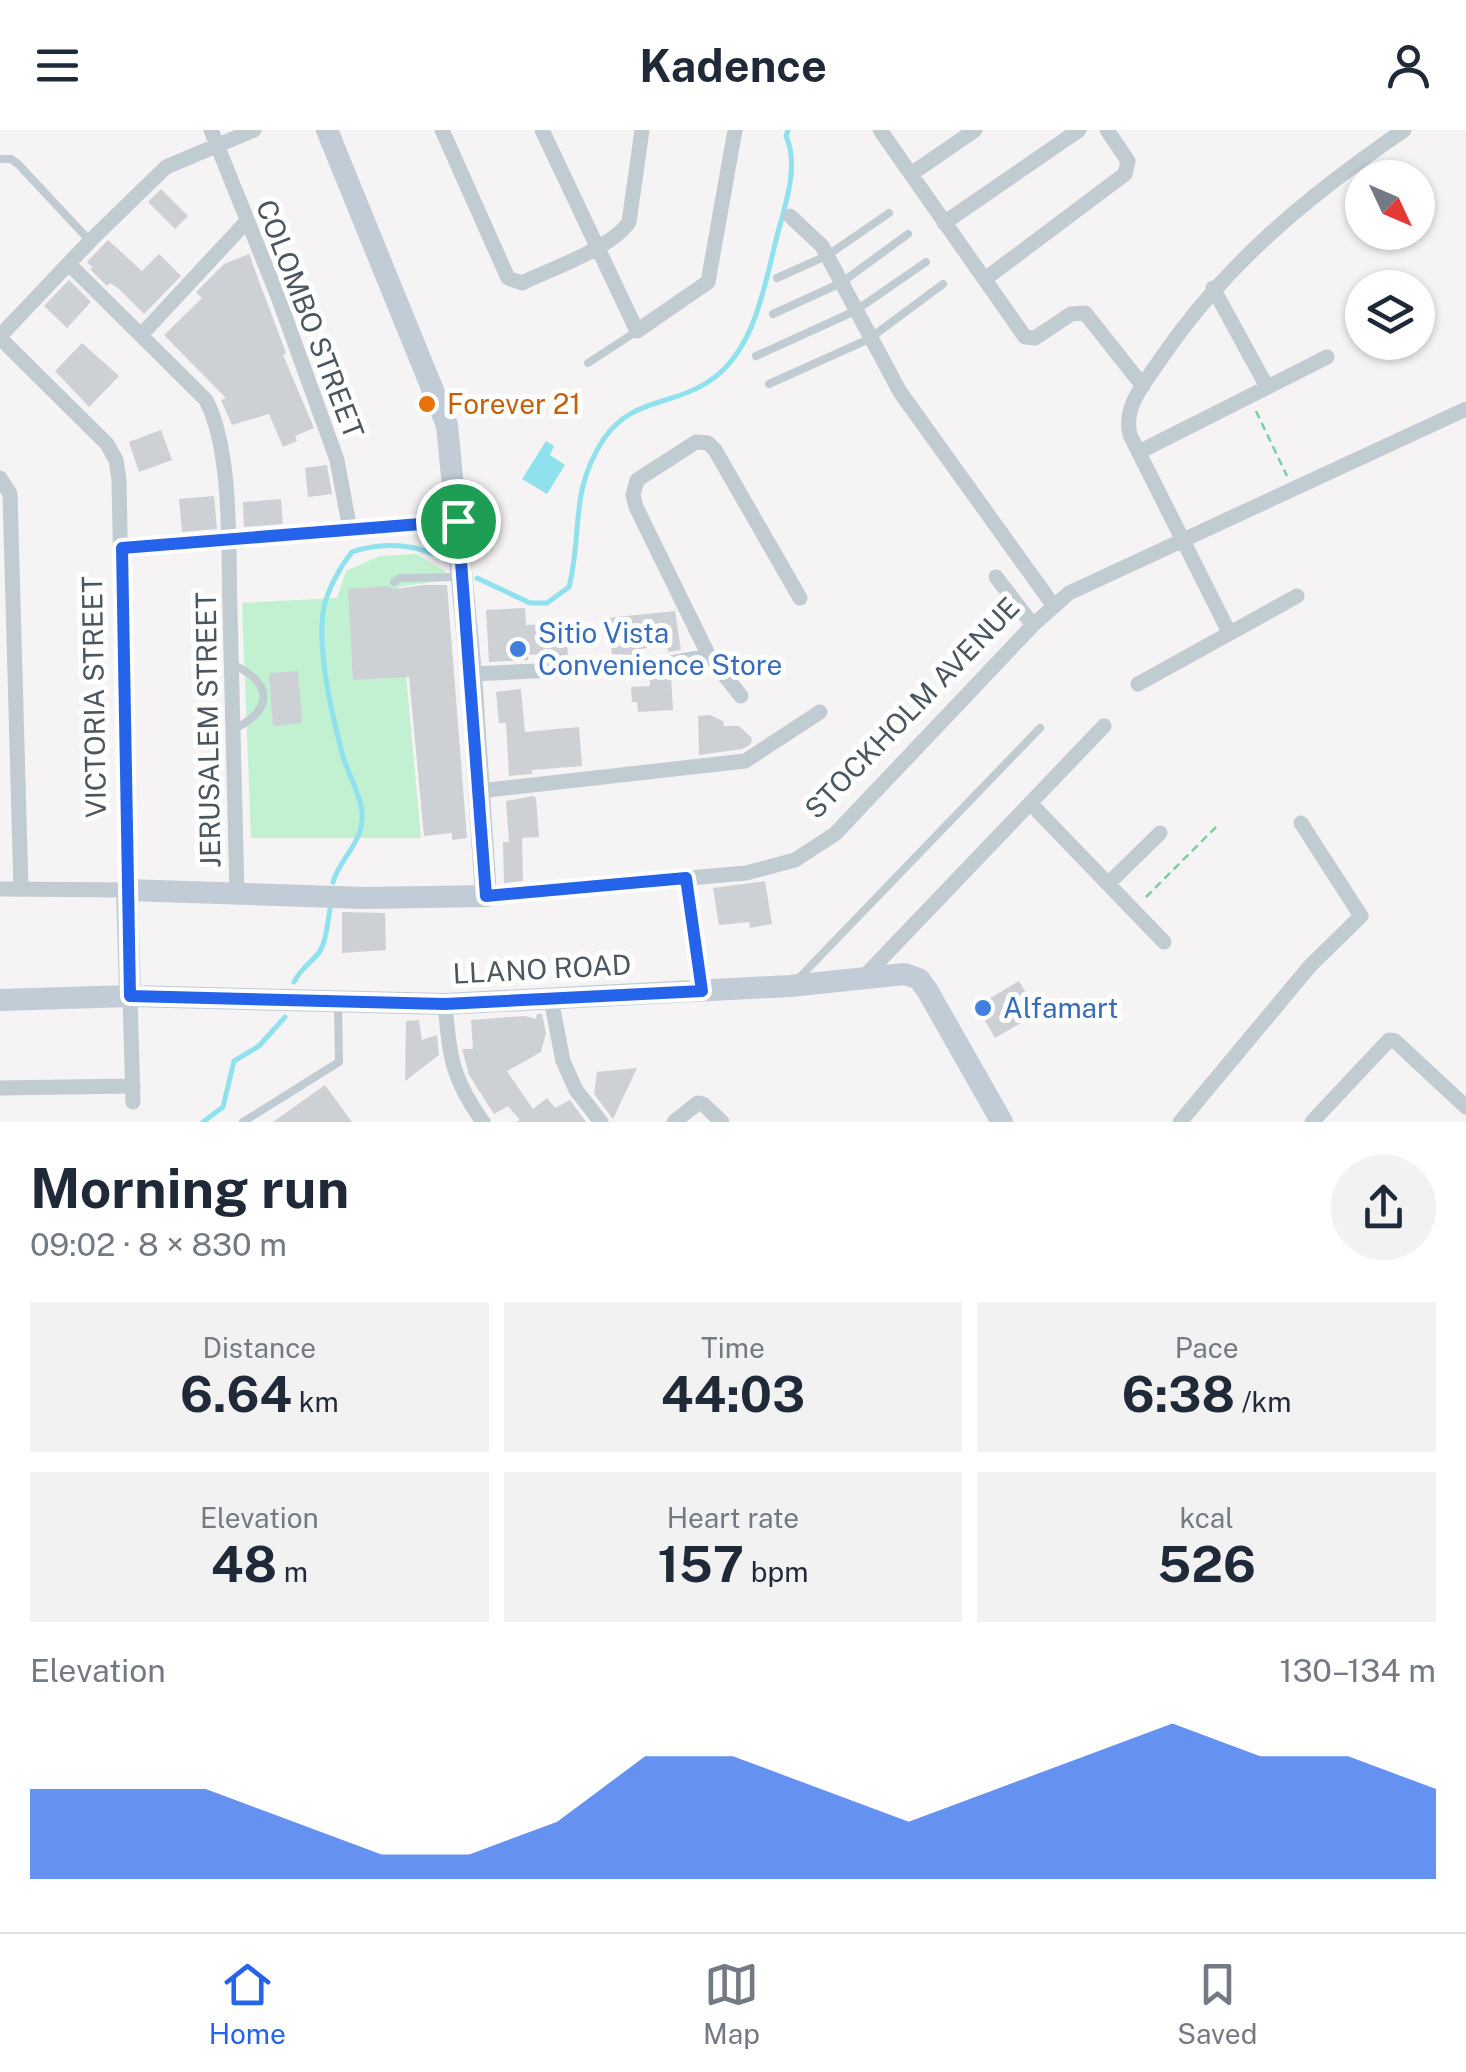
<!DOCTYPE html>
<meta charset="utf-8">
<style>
:root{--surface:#fff;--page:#f2f2f3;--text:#1f2937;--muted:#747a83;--line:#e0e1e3;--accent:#2563eb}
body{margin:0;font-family:"Public Sans",sans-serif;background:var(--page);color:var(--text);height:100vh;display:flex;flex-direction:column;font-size:38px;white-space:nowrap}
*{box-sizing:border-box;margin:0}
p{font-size:32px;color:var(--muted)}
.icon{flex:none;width:55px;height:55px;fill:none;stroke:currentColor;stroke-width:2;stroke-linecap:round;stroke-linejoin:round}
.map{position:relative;height:992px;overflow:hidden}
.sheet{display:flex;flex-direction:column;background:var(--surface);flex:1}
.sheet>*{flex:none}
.needle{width:65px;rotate:134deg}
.fabs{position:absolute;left:1345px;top:30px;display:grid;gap:20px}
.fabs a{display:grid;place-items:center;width:90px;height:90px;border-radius:50%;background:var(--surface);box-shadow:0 2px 8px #0004;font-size:50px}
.pin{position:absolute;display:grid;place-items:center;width:85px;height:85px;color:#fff;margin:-42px;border:5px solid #fff;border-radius:50%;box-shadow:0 2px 10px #0007}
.round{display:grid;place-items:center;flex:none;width:105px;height:105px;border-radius:52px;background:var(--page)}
.headline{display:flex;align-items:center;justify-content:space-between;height:170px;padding:0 30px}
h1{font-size:55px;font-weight:700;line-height:75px}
.stats{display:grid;grid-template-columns:repeat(3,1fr);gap:15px;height:170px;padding:10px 30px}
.stats div{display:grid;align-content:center;border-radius:0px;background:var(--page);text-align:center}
.stats b{font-size:50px;font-weight:700}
.stats small{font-size:28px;font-weight:400}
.stats p{font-size:28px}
.chart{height:280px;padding:20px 30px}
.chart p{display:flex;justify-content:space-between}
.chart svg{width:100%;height:180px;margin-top:10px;fill:var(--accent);opacity:.7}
header{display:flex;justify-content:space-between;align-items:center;height:130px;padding:0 30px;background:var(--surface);font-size:45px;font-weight:700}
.tab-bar{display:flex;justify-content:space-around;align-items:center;height:140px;border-top:2px solid var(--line);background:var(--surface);font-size:28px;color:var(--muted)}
.tab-bar a{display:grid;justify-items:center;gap:5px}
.tab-bar .active{color:var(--accent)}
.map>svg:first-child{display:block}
</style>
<header><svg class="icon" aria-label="menu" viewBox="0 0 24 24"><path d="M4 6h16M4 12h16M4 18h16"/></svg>Kadence<svg class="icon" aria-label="person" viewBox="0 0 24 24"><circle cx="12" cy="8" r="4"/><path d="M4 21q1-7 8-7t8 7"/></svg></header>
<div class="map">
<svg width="1466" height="992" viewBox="0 0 1466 992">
<rect width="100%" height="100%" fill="#f5f3f3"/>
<!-- green -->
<path fill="#c2f1d1" d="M416,424l29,17 1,9 -48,7 23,251h-170l-9,-235 95,-5 9,-27 34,-15z"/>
<!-- water -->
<path fill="#8fe1ee" d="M546,311l8,5 -4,9 15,10 -18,29 -25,-15z"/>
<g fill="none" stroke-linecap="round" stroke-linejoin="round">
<!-- stream -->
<path stroke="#8fe1ee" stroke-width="5" d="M477,448l53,25h17l22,-16c14,-56 0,-94 34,-147 28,-42 68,-34 105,-58 46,-29 56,-94 68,-142 8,-32 24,-73 10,-104l2,-6
M333,752c7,-24 32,-41 29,-70 -2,-21 -15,-39 -20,-59 -10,-39 -26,-105 -18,-146 4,-18 16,-40 28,-55 32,-11 67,-8 96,9
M294,852c9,-17 18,-19 26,-31 7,-11 7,-28 10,-41
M203,992l20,-15 11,-46 25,-15 26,-29"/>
</g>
<!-- building -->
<path fill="#cdd0d5" d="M161,59l27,27 -13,13 -27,-27z
M108,110l34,31 17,-17 22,22 -37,38 -25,-25 -9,-6 -3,3 -17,-17 3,-1 -6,-6z
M249,124l37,99 -3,2 31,73 -19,8 2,5 -14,6 -14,-33 -37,11 -11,-25 5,-2 -62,-63 38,-37 -6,-6 28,-28z
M69,150l22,22 -24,26 -23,-22z
M82,213l37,33 -30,31 -34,-36z
M161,300l11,30 -33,12 -10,-30z
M327,335l5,29 -24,3 -3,-29z
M214,366l3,33 -35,3 -3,-33z
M281,369l2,25 -39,3 -1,-25z
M424,455h23l20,253 -15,2v-7l-28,3 -15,-159 -56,3 -5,-91 40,-3 6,3z
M525,478l1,17 40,-2 2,35 -13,1v-6l-27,2v5l-39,2 -3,-52z
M675,481l6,39 -13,2 -1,-7 -34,5v5l-21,-1 -5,-36z
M298,541l4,52 -29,3 -4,-53z
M671,547l2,33 -35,2 -1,-10h-5l-1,-15 19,-1v-8z
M521,559l4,43 54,-5 3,39 -50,4v4l-23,2 -3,-53h-7l-3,-31z
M710,585l13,6 1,5h15l13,12 -1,6 -9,5 -43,6 -1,-39z
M533,666l3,2 3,39 -17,1 1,43 -19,2 -1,-41h6l-3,-41z
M765,751l7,43 -22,4 -1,-6 -30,3 -6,-37z
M342,782l43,1 1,37 -44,3z
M1019,851l19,32 -43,25 -18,-32z
M537,884h5l4,19 -5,19 -34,19 26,38 14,-11 8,10 15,-8 16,22h-70l4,-2 -12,-14 -14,8 -25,-39 -7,-26h11l-2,-29 54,-4 11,3z
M419,890l3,20 15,-5 2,20 -34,26 1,-60z
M637,938l-24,51 -19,-25 3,-22z
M325,955l27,37h-79z"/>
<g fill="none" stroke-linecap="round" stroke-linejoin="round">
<!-- path -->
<path stroke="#79d09f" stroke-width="2.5" stroke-dasharray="8 5" stroke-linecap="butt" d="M1256,281l31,65
M689,765l10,76
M1146,767l70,-70"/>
<!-- lane -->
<path stroke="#c1cbd2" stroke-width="8" d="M0,29h11l7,5 72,77
M777,148l51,-23 61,-42
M773,184l68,-31 67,-49
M756,226l99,-45 71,-49
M588,233l49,-32
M769,254l100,-45 74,-55
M394,452l6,-4 58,-1
M233,600c39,-20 42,-45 1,-65
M797,850l243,-252
M243,992l96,-60 -1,-56"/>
<!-- street -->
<path stroke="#c1cbd2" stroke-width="15" d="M211,0l66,164 60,166 13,70
M442,0l66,148 14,5c29,-14 90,-35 107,-61l13,-92
M542,0l95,201 71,-49 27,-152
M880,0l145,207 10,1 36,-24 14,-1 58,73
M911,44l64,-44
M790,86l32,30 78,146 153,213
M944,93l135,-93
M70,135l136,135c27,52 22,151 24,211 2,94 5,188 7,282
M985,149l140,-105 3,-13 -21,-31
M1213,158l54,99
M143,203l103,-111
M0,206l90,-95 76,-74 88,-37
M0,208l107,106 9,16 3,20 8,410 -127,-1
M1139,322l188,-95
M0,348l10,16 11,395
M122,418l335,-27
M996,447l37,48
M1229,502l-99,-197c-7,-29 14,-51 30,-75 65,-96 149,-165 244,-230
M471,544l189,-9 49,-9
M1138,554l159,-88
M741,566l-32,-40 -73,-149 -3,-12 4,-15 59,-38 12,1 7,7 85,148
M479,661l266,-30 75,-49
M1030,673l134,139
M1109,753l51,-50
M486,766l260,-23 49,-13 40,-26 198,-209 36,-32 397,-184
M861,850l243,-254
M130,866l3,106
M551,869l12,62 13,29 25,32
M445,874c5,53 6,73 38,118
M0,958l133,-2
M674,992l24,-19 5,1 19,18
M1180,992l130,-156 51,-50 -60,-93
M1312,992l77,-82 6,1 71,66"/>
<!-- secondary -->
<path stroke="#c1ccd6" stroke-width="22" d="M130,866l-3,-106 238,8 121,-2 -15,-222 -24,-249 -120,-295
M0,870l130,-4 315,8 345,-18 115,-12 14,5 8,11 75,132"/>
</g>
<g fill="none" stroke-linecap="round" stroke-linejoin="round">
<defs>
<path id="route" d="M458,391l28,375 200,-18 16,113 -257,13 -315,-8 -8,-448z"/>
</defs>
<!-- route casing -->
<use href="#route" stroke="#fff" stroke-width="20"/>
<!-- route -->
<use href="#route" stroke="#2563eb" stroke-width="12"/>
</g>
<!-- markers -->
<circle fill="#e8710a" stroke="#fff" stroke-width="4" cx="427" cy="274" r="10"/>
<g fill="#3f7fe0" stroke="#fff" stroke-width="4">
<circle cx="518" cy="519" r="10"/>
<circle cx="983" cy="878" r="10"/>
</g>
<g text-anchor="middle" stroke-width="10" stroke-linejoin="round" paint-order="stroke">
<!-- street labels -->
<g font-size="28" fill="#4a5761" stroke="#fff">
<text transform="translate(310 189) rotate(69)" y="10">COLOMBO STREET</text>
<text transform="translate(94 567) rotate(-91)" y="10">VICTORIA STREET</text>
<text transform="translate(912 578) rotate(-46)" y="10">STOCKHOLM AVENUE</text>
<text transform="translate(208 600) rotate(-91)" y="10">JERUSALEM STREET</text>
<text transform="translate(542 839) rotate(-3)" y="10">LLANO ROAD</text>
</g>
<!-- food labels -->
<g font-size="28" fill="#c56008" stroke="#fff" text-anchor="start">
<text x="447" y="284">Forever 21</text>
</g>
<!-- shop labels -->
<g font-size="28" fill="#366cbe" stroke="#fff" text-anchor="start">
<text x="538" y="513">Sitio Vista<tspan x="538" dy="32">Convenience Store</tspan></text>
<text x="1003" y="888">Alfamart</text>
</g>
</g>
</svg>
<div class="fabs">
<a><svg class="needle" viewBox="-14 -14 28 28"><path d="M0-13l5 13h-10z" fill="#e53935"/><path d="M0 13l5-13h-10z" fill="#747a83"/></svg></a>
<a><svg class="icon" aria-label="layers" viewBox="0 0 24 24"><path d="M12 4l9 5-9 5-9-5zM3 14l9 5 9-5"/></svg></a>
</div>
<div class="pin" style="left:458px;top:391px;background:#1e9e55"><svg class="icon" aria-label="arrive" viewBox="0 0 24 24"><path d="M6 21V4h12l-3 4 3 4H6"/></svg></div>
</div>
<section class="sheet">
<div class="headline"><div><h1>Morning run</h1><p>09:02 · 8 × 830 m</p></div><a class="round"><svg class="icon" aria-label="share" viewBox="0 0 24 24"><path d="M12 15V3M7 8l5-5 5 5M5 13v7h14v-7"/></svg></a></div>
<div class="stats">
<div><p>Distance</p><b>6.64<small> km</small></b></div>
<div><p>Time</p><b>44:03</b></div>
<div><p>Pace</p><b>6:38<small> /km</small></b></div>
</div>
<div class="stats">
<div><p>Elevation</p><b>48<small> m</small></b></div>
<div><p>Heart rate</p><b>157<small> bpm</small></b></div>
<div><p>kcal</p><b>526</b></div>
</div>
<div class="chart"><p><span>Elevation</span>130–134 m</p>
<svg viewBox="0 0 160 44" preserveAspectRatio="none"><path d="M0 44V22L10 22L20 22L30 30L40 38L50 38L60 30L70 14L80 14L90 22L100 30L110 22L120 14L130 6L140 14L150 14L160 22V44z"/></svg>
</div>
</section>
<nav class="tab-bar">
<a class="active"><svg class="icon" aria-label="home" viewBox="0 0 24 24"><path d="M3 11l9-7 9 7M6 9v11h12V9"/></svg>Home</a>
<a><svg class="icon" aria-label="map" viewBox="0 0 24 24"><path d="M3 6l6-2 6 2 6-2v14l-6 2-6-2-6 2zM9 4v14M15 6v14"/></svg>Map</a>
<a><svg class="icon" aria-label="saved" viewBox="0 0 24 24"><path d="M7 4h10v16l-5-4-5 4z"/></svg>Saved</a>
</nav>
